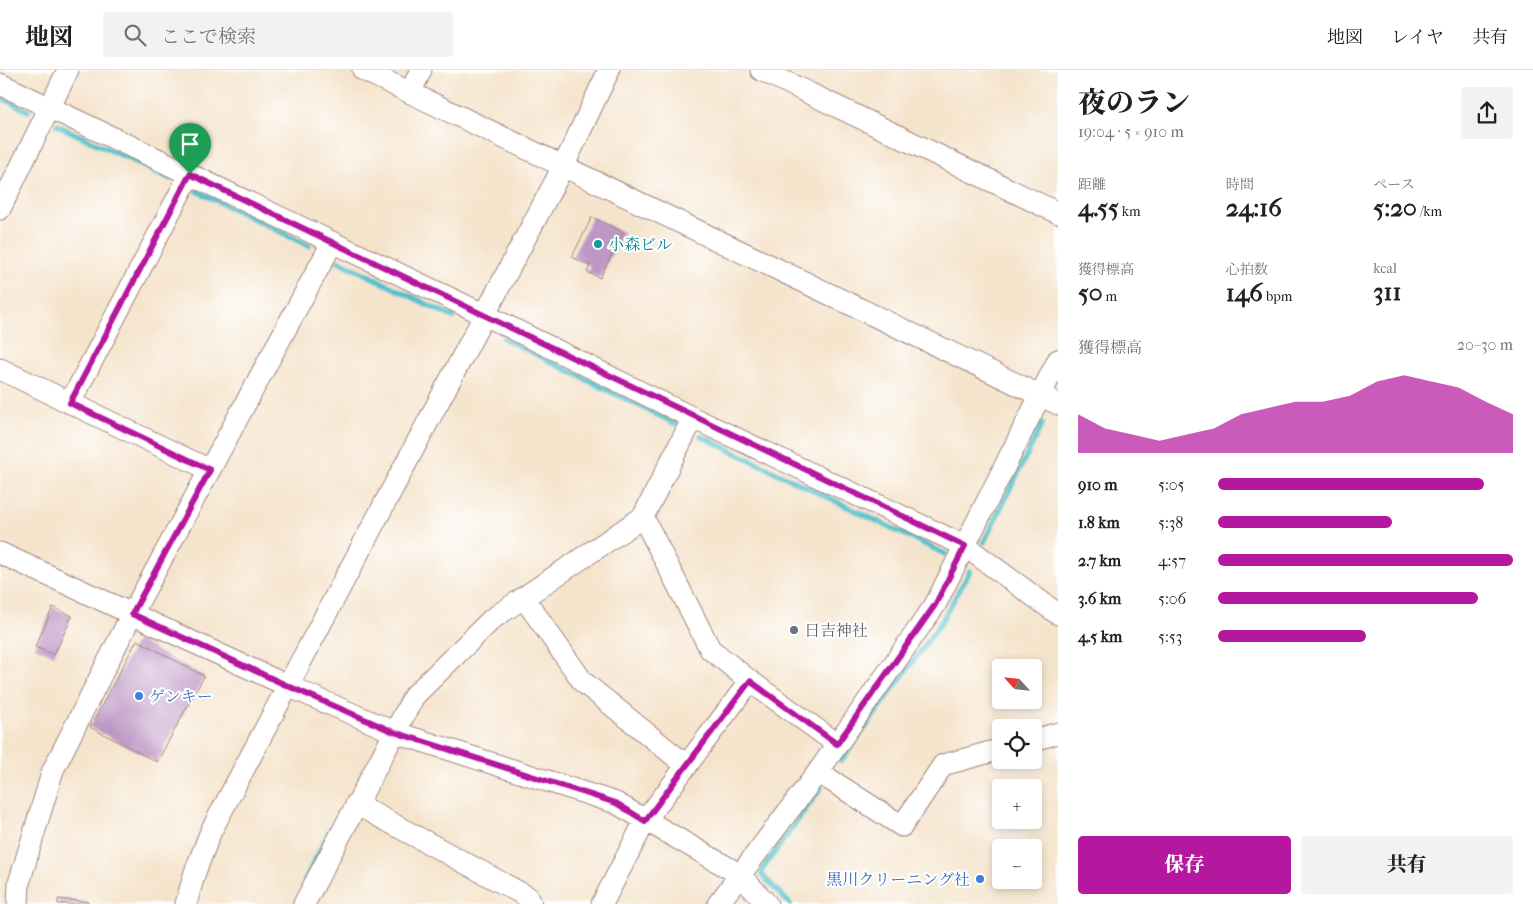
<!DOCTYPE html>
<html lang="ja">
<meta charset="utf-8">
<style>
:root{--surface:#fff;--page:#f2f2f2;--text:#202124;--muted:#757577;--line:#e0e0e0;--accent:#b5179e}
body{margin:0;font-family:"IM FELL French Canon","Noto Serif JP",serif;background:var(--page);color:var(--text);height:100vh;display:flex;flex-direction:column;font-size:19px;white-space:nowrap}
*{box-sizing:border-box;margin:0}
p{font-size:16px;color:var(--muted)}
.icon{flex:none;width:28px;height:28px;fill:none;stroke:currentColor;stroke-width:2;stroke-linecap:round;stroke-linejoin:round}
.map{position:relative;flex:1;overflow:hidden}
.details{display:flex;flex-direction:column;background:var(--surface);width:475px}
.details>*{flex:none}
.needle{width:32px;rotate:297deg}
.fabs{position:absolute;left:992px;top:589px;display:grid;gap:10px}
.fabs a{display:grid;place-items:center;width:50px;height:50px;border-radius:5px;background:var(--surface);box-shadow:0 2px 8px #0003;font-size:25px}
.pin{position:absolute;display:grid;place-items:center;width:42px;height:42px;color:#fff;margin:-51px -21px;border-radius:50% 50% 50% 0;rotate:-45deg;box-shadow:0 0 5px #0007}
.pin .icon{rotate:45deg}
.round{display:grid;place-items:center;flex:none;width:52px;height:52px;border-radius:5px;background:var(--page)}
.summary{display:flex;align-items:center;justify-content:space-between;height:85px;padding:0 20px}
h1{font-size:28px;font-weight:800;line-height:38px}
.stats{display:grid;grid-template-columns:repeat(3,1fr);gap:8px;height:85px;padding:5px 20px}
.stats div{display:grid;align-content:center}
.stats b{font-size:25px;font-weight:800}
.stats small{font-size:14px;font-weight:400}
.stats p{font-size:14px}
.chart{height:140px;padding:10px 20px}
.chart p{display:flex;justify-content:space-between}
.chart svg{width:100%;height:90px;margin-top:5px;fill:var(--accent);opacity:.7}
.button{display:flex;gap:10px;margin-top:auto;padding:10px 20px}
.button a{flex:1;height:58px;border-radius:5px;background:var(--accent);color:#fff;font-size:20px;font-weight:800;line-height:58px;text-align:center}
.button a+a{background:var(--page);color:var(--text)}
ul{padding:0 20px;list-style:none;font-size:16px}
li{display:grid;grid-template-columns:80px 60px 1fr;align-items:center;height:38px}
li i{height:12px;border-radius:6px;background:var(--accent)}
header{display:flex;align-items:center;gap:30px;box-sizing:border-box;height:70px;padding:0 25px;background:var(--surface);border-bottom:1px solid var(--line)}
header strong{font-size:24px}
nav{display:flex;gap:28px;margin-inline-start:auto;font-size:18px}
.search{width:350px;height:45px;background:var(--page);display:flex;align-items:center;gap:12px;box-sizing:border-box;padding:0 18px;border-radius:5px;color:var(--muted);font-size:19px}
main{display:flex;flex:1;min-height:0}
.map>svg:first-child{display:block}
</style>
<header>
<strong>地図</strong>
<div class="search"><svg class="icon" aria-label="search" viewBox="0 0 24 24"><circle cx="10" cy="10" r="6"/><path d="M15 15l6 6"/></svg>ここで検索</div>
<nav><a>地図</a><a>レイヤ</a><a>共有</a></nav>
</header>
<main>
<div class="map">
<svg width="1058" height="834" viewBox="0 0 1058 834">
<rect width="100%" height="100%" fill="#fff"/>
<filter id="ink" filterUnits="userSpaceOnUse"><feTurbulence type="fractalNoise" baseFrequency=".02" numOctaves="2"/><feDisplacementMap in="SourceGraphic" scale="10" xChannelSelector="R" yChannelSelector="G"/><feConvolveMatrix kernelMatrix="1 2 1 2 8 2 1 2 1" color-interpolation-filters="sRGB"/></filter>
<filter id="wash" filterUnits="userSpaceOnUse"><feTurbulence type="fractalNoise" baseFrequency=".0096" numOctaves="4" result="noise"/><feDisplacementMap in="SourceGraphic" scale="20" xChannelSelector="R" yChannelSelector="G"/><feGaussianBlur stdDeviation="1.12" result="paint"/><feColorMatrix in="noise" values="0 0 0 0 0 0 0 0 0 0 0 0 0 0 0 0 0 1.4 0 .05"/><feComposite in="paint" operator="in"/></filter>
<g filter="url(#wash)">
<rect width="100%" height="100%" fill="#f5e4cc"/>
<g fill="none" stroke-linecap="round" stroke-linejoin="round">
<!-- stream -->
<path stroke="#54c1cc" stroke-width="5.5" d="M0,27l28,14
M57,55l114,54
M197,121l112,55
M339,191l114,56
M503,268l173,86
M701,366l244,118
M984,472l58,-118
M841,691l99,-137 30,-53
M305,810l27,-53
M790,834l-28,-29 1,-7 58,-80"/>
</g>
<g id="blocks">
<!-- building -->
<path fill="#be98c5" d="M592,147l31,15 -23,46 -13,-6 3,-6 -18,-9z
M53,537l19,9 -18,39 -19,-8z
M137,570l67,36 -47,86 -67,-35z
M58,829l30,3v2h-30z"/>
</g>
</g>
<g filter="url(#ink)">
<use href="#blocks" fill-opacity="0" stroke="#a0827c" stroke-width="1"/>
<g fill="none" stroke-linecap="round" stroke-linejoin="round">
<defs>
<path id="minor" d="M363,0l695,334
M761,0l297,143
M0,14l485,231 208,103 272,128 93,68
M410,23l11,-23
M0,139l68,-139
M0,299l210,101
M70,333l120,-229
M643,447l67,132 40,32 87,63
M0,483l288,133 106,46 222,71 123,71 28,30
M524,528l59,84 104,84
M1034,670l24,-7
M818,702l84,54 41,-61 58,-16
M356,734l172,93 3,7
M18,834l1,-21 34,-113 79,-156 200,-371
M186,834l9,-32 16,-41 352,-664 46,-97
M304,834l110,-208 78,-77 151,-102 50,-99
M602,834l43,-83 105,-140
M718,834l100,-132 117,-167 123,-245"/>
</defs>
<!-- minor casing -->
<use href="#minor" stroke="#a0827c" stroke-width="23"/>
<!-- minor -->
<use href="#minor" stroke="#fff" stroke-width="21"/>
</g>
</g>
<g fill="none" stroke-linecap="round" stroke-linejoin="round" filter="url(#ink)">
<defs>
<path id="route" d="M190,104c258,125 516,250 775,372l-30,59 -98,139 -87,-63 -105,140 -29,-18 -222,-71 -106,-46 -156,-72 78,-144 -140,-67z"/>
</defs>
<!-- route casing -->
<use href="#route" stroke="#fff" stroke-width="10"/>
<!-- route -->
<use href="#route" stroke="#b5179e" stroke-width="6"/>
</g>
<!-- markers -->
<circle fill="#0f9aa8" stroke="#fff" stroke-width="2" cx="598" cy="174" r="5"/>
<circle fill="#6b7280" stroke="#fff" stroke-width="2" cx="794" cy="560" r="5"/>
<g fill="#3f7fe0" stroke="#fff" stroke-width="2">
<circle cx="139" cy="626" r="5"/>
<circle cx="980" cy="809" r="5"/>
</g>
<g text-anchor="middle" stroke-width="4" stroke-linejoin="round" paint-order="stroke">
<!-- culture labels -->
<g font-size="16" fill="#0d838f" stroke="#fff" text-anchor="start">
<text x="608" y="180">小森ビル</text>
</g>
<!-- worship labels -->
<g font-size="16" fill="#5b616d" stroke="#fff" text-anchor="start">
<text x="804" y="566">日吉神社</text>
</g>
<!-- shop labels -->
<g font-size="16" fill="#366cbe" stroke="#fff" text-anchor="start">
<text x="149" y="632">ゲンキー</text>
<text x="970" y="815" text-anchor="end">黒川クリーニング社</text>
</g>
</g>
</svg>
<div class="fabs">
<a><svg class="needle" viewBox="-14 -14 28 28"><path d="M0-13l5 13h-10z" fill="#e53935"/><path d="M0 13l5-13h-10z" fill="#757577"/></svg></a>
<a><svg class="icon" aria-label="locate" viewBox="0 0 24 24"><circle cx="12" cy="12" r="6"/><path d="M12 2v4M12 18v4M2 12h4M18 12h4"/></svg></a>
<a>+</a>
<a>−</a>
</div>
<div class="pin" style="left:190px;top:104px;background:#1e9e55"><svg class="icon" aria-label="arrive" viewBox="0 0 24 24"><path d="M6 21V4h12l-3 4 3 4H6"/></svg></div>
</div>
<section class="details">
<div class="summary"><div><h1>夜のラン</h1><p>19:04 · 5 × 910 m</p></div><a class="round"><svg class="icon" aria-label="share" viewBox="0 0 24 24"><path d="M12 15V3M7 8l5-5 5 5M5 13v7h14v-7"/></svg></a></div>
<div class="stats">
<div><p>距離</p><b>4.55<small> km</small></b></div>
<div><p>時間</p><b>24:16</b></div>
<div><p>ペース</p><b>5:20<small> /km</small></b></div>
</div>
<div class="stats">
<div><p>獲得標高</p><b>50<small> m</small></b></div>
<div><p>心拍数</p><b>146<small> bpm</small></b></div>
<div><p>kcal</p><b>311</b></div>
</div>
<div class="chart"><p><span>獲得標高</span>20–30 m</p>
<svg viewBox="0 0 160 44" preserveAspectRatio="none"><path d="M0 44V25L10 32L20 35L30 38L40 35L50 32L60 25L70 22L80 19L90 19L100 16L110 9L120 6L130 9L140 12L150 19L160 25V44z"/></svg>
</div>
<ul>
<li><b>910 m</b>5:05<i style="width:90%"></i></li>
<li><b>1.8 km</b>5:38<i style="width:59%"></i></li>
<li><b>2.7 km</b>4:57<i style="width:100%"></i></li>
<li><b>3.6 km</b>5:06<i style="width:88%"></i></li>
<li><b>4.5 km</b>5:53<i style="width:50%"></i></li>
</ul>
<div class="button"><a>保存</a><a>共有</a></div>
</section>
</main>
